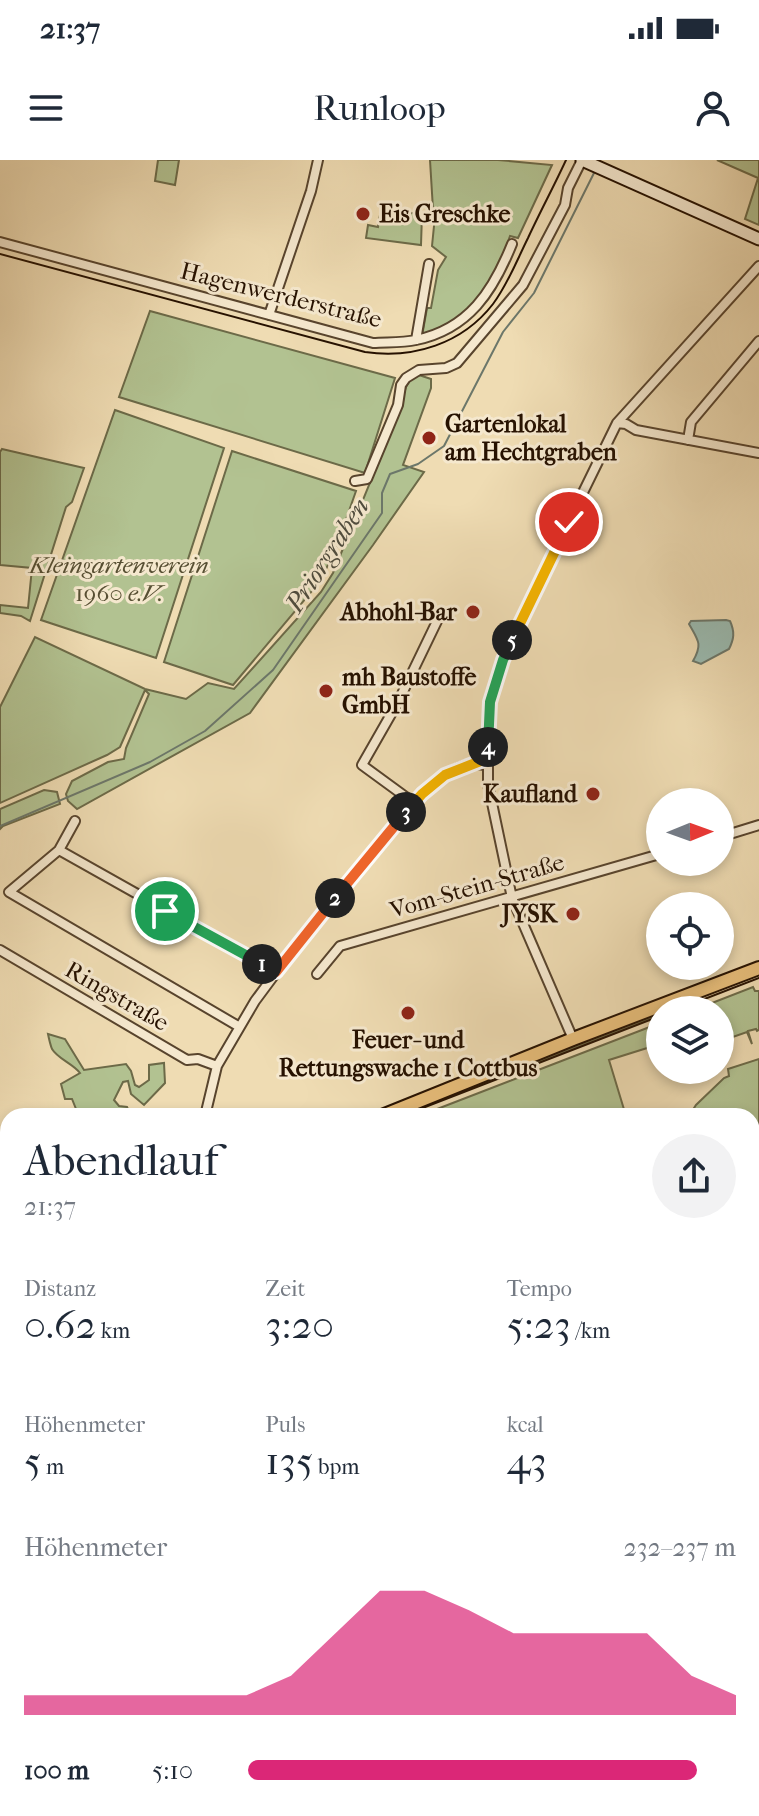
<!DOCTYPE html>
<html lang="de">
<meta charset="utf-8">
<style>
:root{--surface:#fff;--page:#f2f2f3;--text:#1f2937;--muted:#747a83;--accent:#db2777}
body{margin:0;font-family:"IM FELL French Canon",serif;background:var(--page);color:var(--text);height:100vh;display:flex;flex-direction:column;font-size:30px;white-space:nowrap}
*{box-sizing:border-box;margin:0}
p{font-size:26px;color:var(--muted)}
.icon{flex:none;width:44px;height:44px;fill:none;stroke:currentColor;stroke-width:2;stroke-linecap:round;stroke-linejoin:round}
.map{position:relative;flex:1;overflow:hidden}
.panel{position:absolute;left:0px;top:948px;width:760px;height:708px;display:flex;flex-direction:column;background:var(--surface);border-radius:24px 24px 0 0;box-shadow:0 4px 12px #0003}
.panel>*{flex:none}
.needle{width:52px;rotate:89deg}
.controls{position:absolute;left:646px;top:628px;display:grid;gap:16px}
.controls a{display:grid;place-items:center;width:88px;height:88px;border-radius:50%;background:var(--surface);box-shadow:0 4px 12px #0003;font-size:40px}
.pin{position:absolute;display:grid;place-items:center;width:68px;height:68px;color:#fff;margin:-34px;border:4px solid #fff;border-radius:50%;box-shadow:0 2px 8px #0007}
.km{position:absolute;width:40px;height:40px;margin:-20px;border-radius:50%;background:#222;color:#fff;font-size:22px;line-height:40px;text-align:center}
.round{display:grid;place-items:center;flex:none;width:84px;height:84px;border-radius:42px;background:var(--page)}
.head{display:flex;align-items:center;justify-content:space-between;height:136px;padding:0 24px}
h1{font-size:44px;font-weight:600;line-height:60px}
.stats{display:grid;grid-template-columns:repeat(3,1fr);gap:12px;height:136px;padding:8px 24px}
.stats div{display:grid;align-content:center}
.stats b{font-size:40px;font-weight:600}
.stats small{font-size:22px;font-weight:400}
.stats p{font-size:22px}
.chart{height:224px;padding:16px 24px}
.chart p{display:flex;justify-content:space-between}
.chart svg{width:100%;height:144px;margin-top:8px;fill:var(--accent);opacity:.7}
ul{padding:0 24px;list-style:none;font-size:26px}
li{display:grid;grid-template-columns:128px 96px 1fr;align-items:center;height:60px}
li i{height:20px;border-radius:10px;background:var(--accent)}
.status{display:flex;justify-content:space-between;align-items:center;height:56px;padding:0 40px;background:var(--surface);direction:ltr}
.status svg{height:22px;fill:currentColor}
header{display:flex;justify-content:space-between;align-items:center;height:104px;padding:0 24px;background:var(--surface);font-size:36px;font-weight:600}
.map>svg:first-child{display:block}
</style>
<div class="status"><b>21:37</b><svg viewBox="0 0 49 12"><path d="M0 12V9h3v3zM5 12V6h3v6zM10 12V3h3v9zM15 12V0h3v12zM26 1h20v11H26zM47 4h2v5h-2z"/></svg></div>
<header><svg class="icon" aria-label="menu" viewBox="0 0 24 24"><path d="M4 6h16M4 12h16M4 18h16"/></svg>Runloop<svg class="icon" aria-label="person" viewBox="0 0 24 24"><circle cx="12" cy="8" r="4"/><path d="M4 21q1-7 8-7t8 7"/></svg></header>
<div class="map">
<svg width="759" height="1656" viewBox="0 0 759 1656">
<rect width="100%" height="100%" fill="#efdcb3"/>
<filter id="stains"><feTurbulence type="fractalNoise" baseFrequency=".0025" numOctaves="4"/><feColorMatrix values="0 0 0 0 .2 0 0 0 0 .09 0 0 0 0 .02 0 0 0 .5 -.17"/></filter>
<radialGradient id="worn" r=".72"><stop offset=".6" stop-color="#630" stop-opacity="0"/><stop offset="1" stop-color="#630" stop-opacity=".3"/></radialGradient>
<!-- green -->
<path fill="#b2c291" stroke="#6c6a48" stroke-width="2" d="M158,0h21l-4,25 -20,-4z
M430,0h68l54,5 -34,73 -8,-2c-4,11 -8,24 -13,35 -17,32 -41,53 -75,65l5,-28h4l7,-38 8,-13 -14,-11 2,-20z
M717,0h42v65l-14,-6 13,-41z
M391,51l31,3 -1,31 -55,-7 2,-13 10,2 2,-12z
M150,151l245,67 -30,95 -246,-76z
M419,215l12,4v9l-28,77 21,7 -51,73 -123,168 -173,96 -9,-8 -2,-7 6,-13 36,-19 16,-3 2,-11 23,-54 -4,-4 -25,57 -13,8 -107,48v-96l35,-70 110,52 41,10 22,-16 26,6 87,-97 12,-19 68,-166c3,-13 4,-29 18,-32z
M115,250l109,38 -68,210 -115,-38z
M2,289l82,19 -12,34 -6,5 -36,114 -9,-5 -21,-3v-8l28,3 4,-40 -32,-3v-113z
M232,291l124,40 -21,60 -10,20 -13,20 -79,94 -69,-23z
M44,630l13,2 3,12 -57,22 -3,3v-20z
M753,827l2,4h4v39l-2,1 -1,-2 -8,2 4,13 -5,-12 -17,6 -4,-14 -6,1v-15h-26z
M660,852v3l-262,101h-5z
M660,863v21l-51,16 17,56h-207z
M48,874l17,5 19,31 42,-6 5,7 4,14 4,2 10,-7v-15l15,-2 1,20 -21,22 -13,-11 -3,-13 -5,1 -9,18 5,6 8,1 4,9h-58l-2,-6 5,-1 -4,-10h-7l-4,-15 19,-11c-8,-10 -22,-14 -28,-24 -2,-5 -3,-10 -4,-15z
M759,899v552l-7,2v-497h-63l7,-11 28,-27 5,-2 -1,-7z
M759,1458v187l-9,11h-733l10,-2 1,-5 5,-1h719v-188z
M8,1560v78l-8,1v-77z"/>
<!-- water -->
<path fill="#9abbb1" stroke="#6c776a" stroke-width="2" d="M726,460l4,1c5,11 4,18 -1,28l-28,15 -8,-3c10,-17 5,-21 -4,-37l2,-3z"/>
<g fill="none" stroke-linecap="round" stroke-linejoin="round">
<!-- stream -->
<path stroke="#6c776a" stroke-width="2" d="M0,666l150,-64 55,-31 68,-61 109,-157v-20l8,-19 28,-10 26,-18 59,-114 31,-39 62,-124"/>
<defs>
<path id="street" d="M0,82l373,101c14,-1 29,0 43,-3 53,-11 77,-49 96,-96
M269,155l42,-124 7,-31
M416,180l13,-76
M617,263l9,1 10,6 123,23
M688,280l3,-18 68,-81
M355,321l12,-2 31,-74 3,-20 5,-7 13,-8 27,-2 11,-5 66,-78 42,-80 3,-17 14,-28
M414,643l-52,-38 36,-63 42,-87
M75,661l-16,29 217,122
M720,677l39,-12
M59,690l-50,42 229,134
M0,790l187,110 11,-1 19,7
M317,814l23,-28 320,-92
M573,879l-61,-141 -24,-114v-38l2,-44 13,-42 17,-39 97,-198 142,-157
M205,956l12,-50 38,-65 46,-62 121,-145c14,-12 33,-30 53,-30 4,0 8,1 13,1
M0,1184h8
M0,1311l8,-11
M0,1452l8,-1
M0,1558l8,-2"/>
<path id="secondary" d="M582,0l177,79"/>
<path id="primary" d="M382,956l191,-77 186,-71
M0,1104l8,-3"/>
</defs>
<!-- street casing -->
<use href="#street" stroke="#58442d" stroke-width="12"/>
<!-- secondary casing -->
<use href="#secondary" stroke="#261100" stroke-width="15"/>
<!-- primary casing -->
<use href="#primary" stroke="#261100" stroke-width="16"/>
<!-- street -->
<use href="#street" stroke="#f5e8ce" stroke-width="8"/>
<!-- secondary -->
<use href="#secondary" stroke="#f5e8ce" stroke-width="11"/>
<!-- primary -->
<use href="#primary" stroke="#e8be7a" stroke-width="12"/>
<!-- tram -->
<path stroke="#261100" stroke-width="2" d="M0,94l365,98c48,7 97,-8 128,-48 15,-20 24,-44 35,-66 12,-26 26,-52 38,-78
M676,850l83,-32
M402,956l258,-100
M0,1112l8,-3"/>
<!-- rail -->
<path stroke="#261100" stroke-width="2" stroke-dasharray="14 14" stroke-linecap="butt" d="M755,1656l4,-5"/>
</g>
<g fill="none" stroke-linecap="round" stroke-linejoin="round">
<defs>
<path id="split-1" d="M165,751l97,53"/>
<path id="split-2" d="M262,804l14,8 59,-74"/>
<path id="split-3" d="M335,738l71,-86"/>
<path id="split-4" d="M406,652l16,-18 23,-19 43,-17v-11"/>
<path id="split-5" d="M488,587l2,-45 13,-42 9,-20"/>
<path id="split-6" d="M512,480l57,-118"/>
</defs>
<!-- split-1 casing -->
<use href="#split-1" stroke="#fff" stroke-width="16"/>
<!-- split-2 casing -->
<use href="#split-2" stroke="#fff" stroke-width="16"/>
<!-- split-3 casing -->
<use href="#split-3" stroke="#fff" stroke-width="16"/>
<!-- split-4 casing -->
<use href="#split-4" stroke="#fff" stroke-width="16"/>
<!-- split-5 casing -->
<use href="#split-5" stroke="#fff" stroke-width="16"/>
<!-- split-6 casing -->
<use href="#split-6" stroke="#fff" stroke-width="16"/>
<!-- split-1 -->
<use href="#split-1" stroke="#22a559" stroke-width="10"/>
<!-- split-2 -->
<use href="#split-2" stroke="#f0652b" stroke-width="10"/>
<!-- split-3 -->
<use href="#split-3" stroke="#f0652b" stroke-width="10"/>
<!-- split-4 -->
<use href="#split-4" stroke="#f5b400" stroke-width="10"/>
<!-- split-5 -->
<use href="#split-5" stroke="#22a559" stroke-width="10"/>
<!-- split-6 -->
<use href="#split-6" stroke="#f5b400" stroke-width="10"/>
</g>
<!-- markers -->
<g fill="#8f2418" stroke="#f5e8ce" stroke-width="3">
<circle cx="363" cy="54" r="8"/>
<circle cx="429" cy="278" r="8"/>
<circle cx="473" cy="452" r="8"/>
<circle cx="326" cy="531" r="8"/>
<circle cx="593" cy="634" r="8"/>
<circle cx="573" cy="754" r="8"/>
<circle cx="408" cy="853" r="8"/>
</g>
<g text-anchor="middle" stroke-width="6" stroke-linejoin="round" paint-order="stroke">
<!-- poi labels -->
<g font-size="24" font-weight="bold" fill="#261100" stroke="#f5e8ce" text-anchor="start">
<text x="379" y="62">Eis Greschke</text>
<text x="445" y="272">Gartenlokal<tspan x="445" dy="28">am Hechtgraben</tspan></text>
<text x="457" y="460" text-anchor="end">Abhohl-Bar</text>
<text x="342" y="525">mh Baustoffe<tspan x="342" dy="28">GmbH</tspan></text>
<text x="577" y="642" text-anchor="end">Kaufland</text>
<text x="557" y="762" text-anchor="end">JYSK</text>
<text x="408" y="888" text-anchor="middle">Feuer- und<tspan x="408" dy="28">Rettungswache 1 Cottbus</tspan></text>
</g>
<!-- street labels -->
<g font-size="24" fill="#261100" stroke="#f5e8ce">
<text transform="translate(281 135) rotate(14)" y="8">Hagenwerderstraße</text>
<text transform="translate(477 726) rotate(-16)" y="8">Vom-Stein-Straße</text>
<text transform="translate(117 836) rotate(30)" y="8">Ringstraße</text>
</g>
<!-- park labels -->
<g font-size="24" font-style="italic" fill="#574f33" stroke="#f5e8ce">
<text x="119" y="413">Kleingartenverein<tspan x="119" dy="28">1960 e.V.</tspan></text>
</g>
<!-- water labels -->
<g font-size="26" font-style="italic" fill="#4f4c3e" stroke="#f5e8ce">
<text transform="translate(327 395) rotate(-57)" y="9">Priorgraben</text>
</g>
</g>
<rect width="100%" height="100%" filter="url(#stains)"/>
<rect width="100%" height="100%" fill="url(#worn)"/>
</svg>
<div class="controls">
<a><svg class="needle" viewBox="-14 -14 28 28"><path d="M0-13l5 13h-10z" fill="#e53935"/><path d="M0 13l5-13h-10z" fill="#747a83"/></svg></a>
<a><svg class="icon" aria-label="locate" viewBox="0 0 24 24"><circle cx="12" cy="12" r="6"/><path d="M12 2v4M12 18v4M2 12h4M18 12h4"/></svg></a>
<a><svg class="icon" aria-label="layers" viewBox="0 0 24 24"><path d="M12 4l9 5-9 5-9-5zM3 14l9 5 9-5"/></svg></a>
</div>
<div class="pin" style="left:165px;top:751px;background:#1e9e55"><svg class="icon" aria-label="arrive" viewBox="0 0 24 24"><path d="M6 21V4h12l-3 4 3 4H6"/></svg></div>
<div class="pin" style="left:569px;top:362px;background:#d93025"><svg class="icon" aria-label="check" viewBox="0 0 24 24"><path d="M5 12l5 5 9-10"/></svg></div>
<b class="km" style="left:262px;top:804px">1</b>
<b class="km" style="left:335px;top:738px">2</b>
<b class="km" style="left:406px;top:652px">3</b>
<b class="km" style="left:488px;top:587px">4</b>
<b class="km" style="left:512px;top:480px">5</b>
<section class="panel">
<div class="head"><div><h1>Abendlauf</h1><p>21:37</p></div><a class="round"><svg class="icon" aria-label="share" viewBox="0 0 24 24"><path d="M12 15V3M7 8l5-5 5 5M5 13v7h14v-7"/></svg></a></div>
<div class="stats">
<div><p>Distanz</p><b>0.62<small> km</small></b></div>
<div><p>Zeit</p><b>3:20</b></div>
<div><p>Tempo</p><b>5:23<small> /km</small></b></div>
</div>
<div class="stats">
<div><p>Höhenmeter</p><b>5<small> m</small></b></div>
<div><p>Puls</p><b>135<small> bpm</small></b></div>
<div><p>kcal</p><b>43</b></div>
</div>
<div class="chart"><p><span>Höhenmeter</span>232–237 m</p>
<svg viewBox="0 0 160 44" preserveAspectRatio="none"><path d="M0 44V38L10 38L20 38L30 38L40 38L50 38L60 32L70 19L80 6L90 6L100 12L110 19L120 19L130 19L140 19L150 32L160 38V44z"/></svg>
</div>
<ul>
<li><b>100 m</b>5:10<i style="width:92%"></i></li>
</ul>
</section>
</div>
